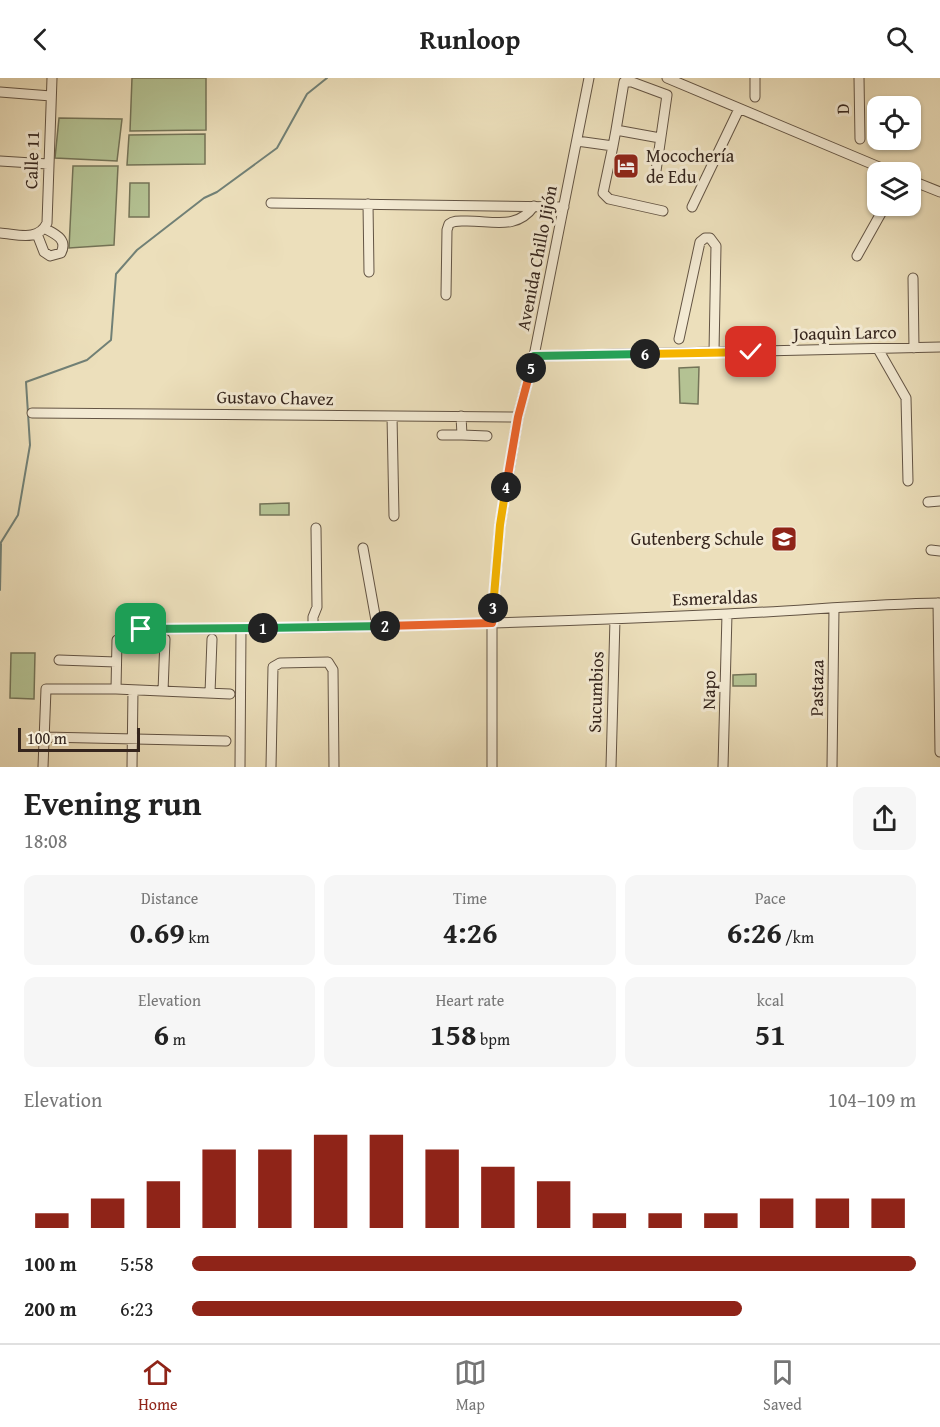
<!DOCTYPE html>
<meta charset="utf-8">
<style>
:root{--surface:#fff;--page:#f6f6f6;--text:#222;--muted:#767676;--line:#e0e0e0;--accent:#8f2418}
body{margin:0;font-family:"Gentium Book Plus",serif;background:var(--page);color:var(--text);height:100vh;display:flex;flex-direction:column;font-size:22px;white-space:nowrap}
*{box-sizing:border-box;margin:0}
p{font-size:20px;color:var(--muted)}
.icon{flex:none;width:33px;height:33px;fill:none;stroke:currentColor;stroke-width:2;stroke-linecap:round;stroke-linejoin:round}
.map{position:relative;height:689px;overflow:hidden}
.panel{display:flex;flex-direction:column;background:var(--surface);flex:1}
.panel>*{flex:none}
.buttons{position:absolute;left:867px;top:18px;display:grid;gap:12px}
.buttons a{display:grid;place-items:center;width:54px;height:54px;border-radius:12px;background:var(--surface);box-shadow:0 2px 4px #0004;font-size:30px}
.scale{position:absolute;left:18px;bottom:15px;width:122px;box-sizing:border-box;padding-left:6px;border:3px solid #35251d;border-top:0;font-size:16px;line-height:21px;white-space:nowrap;color:#35251d;-webkit-text-stroke:4px #f3ead3;paint-order:stroke}
.pin{position:absolute;display:grid;place-items:center;width:51px;height:51px;color:#fff;margin:-26px;border-radius:12px;box-shadow:0 3px 9px #0006}
.km{position:absolute;width:30px;height:30px;margin:-15px;border-radius:50%;background:#222;color:#fff;font-size:16px;line-height:30px;text-align:center}
.round{display:grid;place-items:center;flex:none;width:63px;height:63px;border-radius:12px;background:var(--page)}
.head{display:flex;align-items:center;justify-content:space-between;height:102px;padding:0 24px}
h1{font-size:33px;font-weight:800;line-height:45px}
.metrics{display:grid;grid-template-columns:repeat(3,1fr);gap:9px;height:102px;padding:6px 24px}
.metrics div{display:grid;align-content:center;border-radius:12px;background:var(--page);text-align:center}
.metrics b{font-size:30px;font-weight:800}
.metrics small{font-size:16px;font-weight:400}
.metrics p{font-size:16px}
.chart{height:168px;padding:12px 24px}
.chart p{display:flex;justify-content:space-between}
.chart svg{width:100%;height:108px;margin-top:6px;stroke:var(--accent);stroke-width:6}
ul{padding:0 24px;list-style:none;font-size:20px}
li{display:grid;grid-template-columns:96px 72px 1fr;align-items:center;height:45px}
li i{height:15px;border-radius:8px;background:var(--accent)}
header{display:flex;justify-content:space-between;align-items:center;height:78px;padding:0 24px;background:var(--surface);font-size:27px;font-weight:800}
.tabs{display:flex;justify-content:space-around;align-items:center;height:84px;border-top:2px solid var(--line);background:var(--surface);font-size:16px;color:var(--muted)}
.tabs a{display:grid;justify-items:center;gap:3px}
.tabs .active{color:var(--accent)}
.map>svg:first-child{display:block}
</style>
<header><svg class="icon" aria-label="back" viewBox="0 0 24 24"><path d="M15 5l-7 7 7 7"/></svg>Runloop<svg class="icon" aria-label="search" viewBox="0 0 24 24"><circle cx="10" cy="10" r="6"/><path d="M15 15l6 6"/></svg></header>
<div class="map">
<svg width="940" height="689" viewBox="0 0 940 689">
<rect width="100%" height="100%" fill="#ecdfbb"/>
<filter id="stains"><feTurbulence type="fractalNoise" baseFrequency=".00333" numOctaves="4"/><feColorMatrix values="0 0 0 0 .2 0 0 0 0 .09 0 0 0 0 .02 0 0 0 .5 -.17"/></filter>
<radialGradient id="worn" r=".72"><stop offset=".6" stop-color="#630" stop-opacity="0"/><stop offset="1" stop-color="#630" stop-opacity=".3"/></radialGradient>
<!-- green -->
<path fill="#b4c293" stroke="#747458" stroke-width="1.5" d="M132,0h74v52l-76,1z
M59,40l63,1 -5,42 -62,-3z
M205,56v30l-78,1 2,-30z
M73,88h45l-4,79 -45,3z
M130,105h19v34h-20z
M699,289l-1,37 -18,-1 -1,-35z
M289,425v12h-29v-11z
M11,575h24l-1,46 -24,-1z
M756,596v12h-23v-11z"/>
<g fill="none" stroke-linecap="round" stroke-linejoin="round">
<!-- stream -->
<path stroke="#718076" stroke-width="2" d="M0,466l18,-29 12,-70 -4,-63 61,-22 24,-20 5,-66 21,-24 67,-52 13,-6 60,-44 30,-54 20,-16
M0,512l1,-46"/>
<defs>
<path id="minor" d="M667,0l224,94
M755,0v19
M859,0l1,61
M0,14l51,4
M616,52l8,-48h8l35,13 -11,76
M577,63l36,5 3,-16 44,8
M613,68l-10,47 6,6 54,12
M0,83l48,3
M910,102l30,12
M271,125l293,4
M368,126l1,68
M692,129l47,-98
M0,155c17,1 38,9 47,-10l5,-145
M37,156l7,18 6,4 11,-3c7,-14 -6,-19 -17,-25
M857,178l28,-50
M913,200l1,70
M446,217l1,-65 2,-6c5,-4 11,-3 18,-3 27,0 50,9 67,-15
M679,261l21,-97 5,-4h5l6,8 -2,106
M878,271l28,49 2,83
M534,278l406,-9
M32,335l486,4
M392,338l2,100
M442,357h20l-1,-19
M462,357l25,1
M928,424l12,-1
M363,470l14,78
M931,472l9,1
M938,525l2,149
M313,549v-10l4,-10 -1,-79
M141,551c195,0 390,-6 586,-15 71,-3 142,-10 213,-11
M59,582l57,2
M116,611l1,-49
M163,613l2,-52
M210,615l2,-54
M44,659l182,4
M43,689l3,-78h70l114,5
M132,689l1,-77
M240,689l1,-138
M271,689l2,-100 7,-4 48,-1 5,8 1,97
M492,689v-144l8,-98 18,-108 16,-61 55,-278
M611,689l4,-148
M723,689l4,-153
M832,689l2,-158"/>
</defs>
<!-- minor casing -->
<use href="#minor" stroke="#635444" stroke-width="11"/>
<!-- minor -->
<use href="#minor" stroke="#f3ead3" stroke-width="9"/>
</g>
<g fill="none" stroke-linecap="round" stroke-linejoin="round">
<defs>
<path id="split-1" d="M141,551l122,-1"/>
<path id="split-2" d="M263,550l122,-2"/>
<path id="split-3" d="M385,548l107,-3 1,-15"/>
<path id="split-4" d="M493,530l7,-83 6,-38"/>
<path id="split-5" d="M506,409l12,-70 13,-49"/>
<path id="split-6" d="M531,290l3,-12 111,-2"/>
<path id="split-7" d="M645,276l106,-2"/>
</defs>
<!-- split-1 casing -->
<use href="#split-1" stroke="#fff" stroke-width="12"/>
<!-- split-2 casing -->
<use href="#split-2" stroke="#fff" stroke-width="12"/>
<!-- split-3 casing -->
<use href="#split-3" stroke="#fff" stroke-width="12"/>
<!-- split-4 casing -->
<use href="#split-4" stroke="#fff" stroke-width="12"/>
<!-- split-5 casing -->
<use href="#split-5" stroke="#fff" stroke-width="12"/>
<!-- split-6 casing -->
<use href="#split-6" stroke="#fff" stroke-width="12"/>
<!-- split-7 casing -->
<use href="#split-7" stroke="#fff" stroke-width="12"/>
<!-- split-1 -->
<use href="#split-1" stroke="#22a559" stroke-width="8"/>
<!-- split-2 -->
<use href="#split-2" stroke="#22a559" stroke-width="8"/>
<!-- split-3 -->
<use href="#split-3" stroke="#f0652b" stroke-width="8"/>
<!-- split-4 -->
<use href="#split-4" stroke="#f5b400" stroke-width="8"/>
<!-- split-5 -->
<use href="#split-5" stroke="#f0652b" stroke-width="8"/>
<!-- split-6 -->
<use href="#split-6" stroke="#22a559" stroke-width="8"/>
<!-- split-7 -->
<use href="#split-7" stroke="#f5b400" stroke-width="8"/>
</g>
<!-- icons -->
<defs>
<symbol id="hotel-square" viewBox="-11 -11 22 22"><rect x="-9" y="-9" width="18" height="18" rx="4" fill="#8f2418" stroke="#f3ead3"/><path d="M-6-4.5h1.5V1H6V5H4.5V3h-9V5H-6ZM-4 0a1.8 1.8 0 1 1 3.6 0ZM.5 0V-2.5h3Q6-2.5 6 0Z" fill="#fff"/></symbol>
<symbol id="school-square" viewBox="-11 -11 22 22"><rect x="-9" y="-9" width="18" height="18" rx="4" fill="#8f2418" stroke="#f3ead3"/><path d="M0-5L7-2L0 1L-7-2ZM-4 1L0 2.5L4 1V4Q0 6-4 4Z" fill="#fff"/></symbol>
</defs>
<g fill-rule="evenodd">
<use href="#hotel-square" x="611" y="73" width="30" height="30"/>
<use href="#school-square" x="769" y="446" width="30" height="30"/>
</g>
<g text-anchor="middle" stroke-width="6" stroke-linejoin="round" paint-order="stroke">
<!-- street labels -->
<g font-size="18" fill="#35251d" stroke="#f3ead3">
<text transform="translate(843 31) rotate(-91)" y="6">D</text>
<text transform="translate(32 82) rotate(-88)" y="6">Calle 11</text>
<text transform="translate(537 180) rotate(-79)" y="6">Avenida Chillo Jijón</text>
<text transform="translate(845 255) rotate(-1)" y="6">Joaquìn Larco</text>
<text transform="translate(275 320) rotate(1)" y="6">Gustavo Chavez</text>
<text transform="translate(715 520) rotate(-2)" y="6">Esmeraldas</text>
<text transform="translate(817 610) rotate(-89)" y="6">Pastaza</text>
<text transform="translate(709 612) rotate(-89)" y="6">Napo</text>
<text transform="translate(596 614) rotate(-88)" y="6">Sucumbios</text>
</g>
<!-- poi labels -->
<g font-size="18" fill="#35251d" stroke="#f3ead3" text-anchor="start">
<text x="646" y="84">Mocochería<tspan x="646" dy="21">de Edu</tspan></text>
<text x="764" y="467" text-anchor="end">Gutenberg Schule</text>
</g>
</g>
<rect width="100%" height="100%" filter="url(#stains)"/>
<rect width="100%" height="100%" fill="url(#worn)"/>
</svg>
<div class="buttons">
<a><svg class="icon" aria-label="locate" viewBox="0 0 24 24"><circle cx="12" cy="12" r="6"/><path d="M12 2v4M12 18v4M2 12h4M18 12h4"/></svg></a>
<a><svg class="icon" aria-label="layers" viewBox="0 0 24 24"><path d="M12 4l9 5-9 5-9-5zM3 14l9 5 9-5"/></svg></a>
</div>
<div class="scale">100 m</div>
<div class="pin" style="left:141px;top:551px;background:#1e9e55"><svg class="icon" aria-label="arrive" viewBox="0 0 24 24"><path d="M6 21V4h12l-3 4 3 4H6"/></svg></div>
<div class="pin" style="left:751px;top:274px;background:#d93025"><svg class="icon" aria-label="check" viewBox="0 0 24 24"><path d="M5 12l5 5 9-10"/></svg></div>
<b class="km" style="left:263px;top:550px">1</b>
<b class="km" style="left:385px;top:548px">2</b>
<b class="km" style="left:493px;top:530px">3</b>
<b class="km" style="left:506px;top:409px">4</b>
<b class="km" style="left:531px;top:290px">5</b>
<b class="km" style="left:645px;top:276px">6</b>
</div>
<section class="panel">
<div class="head"><div><h1>Evening run</h1><p>18:08</p></div><a class="round"><svg class="icon" aria-label="share" viewBox="0 0 24 24"><path d="M12 15V3M7 8l5-5 5 5M5 13v7h14v-7"/></svg></a></div>
<div class="metrics">
<div><p>Distance</p><b>0.69<small> km</small></b></div>
<div><p>Time</p><b>4:26</b></div>
<div><p>Pace</p><b>6:26<small> /km</small></b></div>
</div>
<div class="metrics">
<div><p>Elevation</p><b>6<small> m</small></b></div>
<div><p>Heart rate</p><b>158<small> bpm</small></b></div>
<div><p>kcal</p><b>51</b></div>
</div>
<div class="chart"><p><span>Elevation</span>104–109 m</p>
<svg viewBox="0 0 160 44" preserveAspectRatio="none"><path d="M5 44V38M15 44V32M25 44V25M35 44V12M45 44V12M55 44V6M65 44V6M75 44V12M85 44V19M95 44V25M105 44V38M115 44V38M125 44V38M135 44V32M145 44V32M155 44V32"/></svg>
</div>
<ul>
<li><b>100 m</b>5:58<i style="width:100%"></i></li>
<li><b>200 m</b>6:23<i style="width:76%"></i></li>
</ul>
</section>
<nav class="tabs">
<a class="active"><svg class="icon" aria-label="home" viewBox="0 0 24 24"><path d="M3 11l9-7 9 7M6 9v11h12V9"/></svg>Home</a>
<a><svg class="icon" aria-label="map" viewBox="0 0 24 24"><path d="M3 6l6-2 6 2 6-2v14l-6 2-6-2-6 2zM9 4v14M15 6v14"/></svg>Map</a>
<a><svg class="icon" aria-label="saved" viewBox="0 0 24 24"><path d="M7 4h10v16l-5-4-5 4z"/></svg>Saved</a>
</nav>
